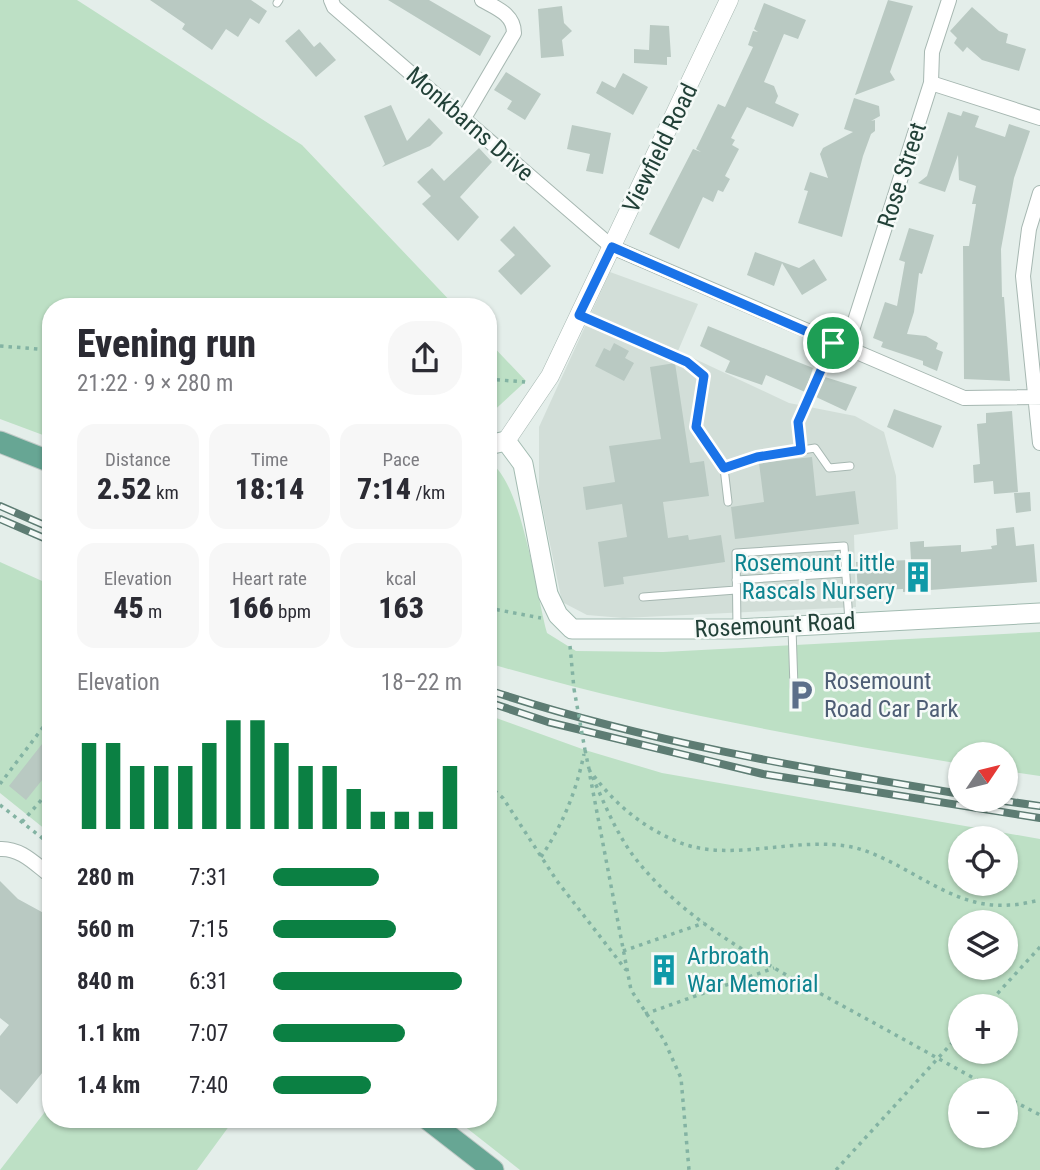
<!DOCTYPE html>
<meta charset="utf-8">
<style>
:root{--surface:#fff;--page:#f7f7f7;--text:#2b2b33;--muted:#7c7c81;--accent:#0b8043}
body{margin:0;font-family:"Roboto Condensed",sans-serif;background:var(--page);color:var(--text);height:100vh;display:flex;flex-direction:column;font-size:26px;white-space:nowrap}
*{box-sizing:border-box;margin:0}
p{font-size:23px;color:var(--muted)}
.icon{flex:none;width:38px;height:38px;fill:none;stroke:currentColor;stroke-width:2;stroke-linecap:round;stroke-linejoin:round}
.map{position:relative;flex:1;overflow:hidden}
.panel{position:absolute;left:42px;top:298px;width:455px;height:830px;display:flex;flex-direction:column;background:var(--surface);border-radius:28px;box-shadow:0 2px 5px #0004}
.panel>*{flex:none}
.needle{width:46px;rotate:55deg}
.controls{position:absolute;left:948px;top:742px;display:grid;gap:14px}
.controls a{display:grid;place-items:center;width:70px;height:70px;border-radius:50%;background:var(--surface);box-shadow:0 2px 5px #0004;font-size:35px}
.pin{position:absolute;display:grid;place-items:center;width:60px;height:60px;color:#fff;margin:-30px;border:4px solid #fff;border-radius:50%;box-shadow:0 2px 7px #0007}
.round{display:grid;place-items:center;flex:none;width:74px;height:74px;border-radius:28px;background:var(--page)}
.overview{display:flex;align-items:center;justify-content:space-between;height:119px;padding:0 35px}
h1{font-size:38px;font-weight:800;line-height:52px}
.metrics{display:grid;grid-template-columns:repeat(3,1fr);gap:10px;height:119px;padding:7px 35px}
.metrics div{display:grid;align-content:center;border-radius:18px;background:var(--page);text-align:center}
.metrics b{font-size:30px;font-weight:800}
.metrics small{font-size:19px;font-weight:400}
.metrics p{font-size:19px}
.chart{height:196px;padding:14px 35px}
.chart p{display:flex;justify-content:space-between}
.chart svg{width:100%;height:126px;margin-top:7px;stroke:var(--accent);stroke-width:6}
ul{padding:0 35px;list-style:none;font-size:23px}
li{display:grid;grid-template-columns:112px 84px 1fr;align-items:center;height:52px}
li i{height:18px;border-radius:9px;background:var(--accent)}
.map>svg:first-child{display:block}
</style>
<div class="map">
<svg width="1040" height="1170" viewBox="0 0 1040 1170">
<rect width="100%" height="100%" fill="#e4eeea"/>
<!-- built -->
<path fill="#d2ded8" d="M610,272l88,32 -20,47 111,52 66,13 29,16 12,44 2,53 -44,6 2,72 -233,11 -36,-3 -25,-13 -23,-111v-64z"/>
<!-- green -->
<path fill="#bde0c5" fill-rule="evenodd" d="M0,0h77l225,145 153,161h-404v132l-51,-19z
M488,341l38,40 -38,35z
M492,464c30,22 44,128 55,169l29,18 87,1 377,-20v144l-34,-5v-17h-45v10c-159,-27 -318,-55 -473,-101v-197z
M0,562l51,23v249l-51,-41z
M488,715l97,35 77,23 378,66v331h-520l-66,-52h34zM961,838h45v46h-45zM961,922h45v46h-45zM961,1006h45v46h-45zM961,1090h45v46h-45z
M51,1104v14h184l-38,52h-197z"/>
<!-- building -->
<path fill="#b9c9c2" d="M150,0h101l16,11 -8,13 -9,-6 -12,19 -12,-8 -14,21 -30,-21 3,-5z
M388,0h41l62,36 -11,20z
M888,0l25,6 -23,66 5,8 -40,15z
M764,3l42,17 -8,19 -14,-5 -20,48 10,4 4,10 -3,7 24,11 -6,13 -46,-20 -16,31 4,2 -3,5 7,4 -14,27 5,3 -7,13 -5,-2 -5,12 -10,-5 -24,52 -30,-15 44,-85 8,3 -5,-3 22,-45 7,3 28,-60 -5,-2 5,-14 5,1 -4,-3z
M562,6l2,17 8,8 -10,9 2,16 -23,2 -3,-49z
M972,7l27,24 9,3 -2,9 20,6 -7,22 -37,-11 -15,-13 -4,5 -9,-9 3,-5 -7,-7z
M650,25l19,1 2,31h-4v8l-33,-2v-14l15,1z
M299,29l15,18 6,-5 16,18 -20,17 -31,-36z
M506,72l35,22 -16,26 -18,-11 5,-8 -18,-11z
M623,73l25,14 -15,28 -37,-22 6,-12 13,7z
M854,98l25,8 1,10 -9,5 4,-1v11l-4,3 -8,22 -21,81 -44,-14 10,-32 -4,-1 6,-18 18,6 -8,-24 3,-6 30,-16 -9,-3z
M391,105l16,36 22,-23 14,15 -13,13 -48,21 3,-3 -21,-48z
M963,111l16,5 -4,11 30,10 4,-13 21,7 -16,47 -13,71 1,48h2l6,84 -46,-2 -1,-133h6l7,-42h-4l4,-18 -17,-6 -1,-25 -13,37 -27,-9 9,-7 21,-64 13,4z
M572,125l39,8 -8,41 -17,-3 4,-17 -23,-5z
M479,148l13,14 -32,35 19,20 -21,24 -36,-37 9,-8 -14,-14 15,-14 12,13z
M514,226l37,40 -30,29 -23,-24 17,-16 -15,-15z
M909,228l25,7 -12,39 -3,-1 -5,39 -7,22 19,2 12,7 -2,6 7,3 -6,19 -14,-6v-4l-42,-14 2,-5 -10,-4 12,-36 12,4 8,-44 -6,-2z
M755,252l44,16 15,-9 13,21 -25,15 -20,-32 -8,23 -27,-11z
M708,326l105,42 -8,24 -39,-17 -4,10 -37,-13 5,-11 -30,-15z
M614,343l15,8 -4,7 9,5 -10,18 -29,-15 9,-18 6,3z
M675,363l15,100 14,-2 5,35 -46,6 5,36 20,-3 1,5 32,-5 4,27 -102,15 1,7 -20,3 -6,-45 29,-5 -5,-33 -36,6 -3,-23 32,-5 -6,-36 52,-7 -11,-72z
M825,377l32,10 -11,24 -30,-14z
M894,409l48,17 -9,22 -46,-21z
M1012,411l6,81 -24,2 -1,-13 -19,2 -1,-18 7,-1 -3,-40 9,-1v-10z
M812,457l4,39 39,-5 4,33 -124,15 -4,-32 33,-5 -5,-39z
M1030,492l1,19 -15,2 -2,-20z
M1014,527l2,19 18,-2 3,38 -134,10v-3l-45,2 -2,-29 55,-2 -1,-18 14,-1v6l37,-2v7l31,-3 -1,-3 6,-1 -1,-16z
M42,744l9,7v18l-25,31 -17,-14z
M0,881l18,18 33,18v145l-34,42 -17,-15v-53l9,-11 -9,-7z"/>
<g fill="none" stroke-linecap="round" stroke-linejoin="round">
<defs>
<path id="service" d="M277,3l2,-3
M580,315l107,47 17,14 -8,51 28,41 33,-11 58,-9 14,20 21,-2
M801,450l-3,-28 35,-79
M724,468l4,34
M736,580l110,-7
M643,597l93,-7
M737,628l-1,-75 108,-7 5,76
M792,628l2,59"/>
<path id="minor" d="M331,0l3,7 278,240 352,151 76,-1
M931,83l109,35
M464,118l50,-85c0,-19 -18,-25 -32,-33
M1040,193l-11,36 -6,47 17,167
M846,349l85,-266 1,-31 17,-52
M0,849c21,-1 35,15 51,27"/>
<path id="tertiary" d="M506,441l44,-65 179,-376"/>
<path id="secondary" d="M488,445l18,-4 17,23 25,130 10,21 14,14h165l303,-16"/>
<path id="primary" d="M0,442l51,20
M426,1118l67,52"/>
</defs>
<!-- service casing -->
<use href="#service" stroke="#a6b7b1" stroke-width="9"/>
<!-- minor casing -->
<use href="#minor" stroke="#a6b7b1" stroke-width="16"/>
<!-- tertiary casing -->
<use href="#tertiary" stroke="#a6b7b1" stroke-width="19"/>
<!-- secondary casing -->
<use href="#secondary" stroke="#a2bbb1" stroke-width="21"/>
<!-- primary casing -->
<use href="#primary" stroke="#c1cac7" stroke-width="23"/>
<!-- path -->
<path stroke="#83b3a3" stroke-width="3.5" stroke-dasharray="3.5 5" stroke-linecap="butt" d="M0,346l51,4
M488,379l37,3
M488,608l53,10
M570,646l4,43
M585,750l4,19
M589,769c13,29 25,60 43,85 50,67 129,107 200,146 55,30 109,60 163,90
M590,776l41,214 33,50 17,38 8,92
M594,776c22,29 49,51 82,65 54,24 123,-7 180,7 52,14 96,62 153,57 10,0 21,-3 31,-5
M0,784l44,-58 7,6
M488,785l15,13 54,83 69,89
M0,805l51,40
M22,822l29,-33
M541,857c22,-33 35,-65 43,-103
M623,951l81,-28
M986,1006l54,-59
M645,1014l129,-46
M1006,1097l34,18
M836,1170l125,-137"/>
<!-- service -->
<use href="#service" stroke="#fff" stroke-width="7"/>
<!-- minor -->
<use href="#minor" stroke="#fff" stroke-width="14"/>
<!-- tertiary -->
<use href="#tertiary" stroke="#fff" stroke-width="18"/>
<!-- secondary -->
<use href="#secondary" stroke="#fff" stroke-width="19"/>
<!-- primary -->
<use href="#primary" stroke="#67a694" stroke-width="21"/>
<defs>
<path id="rail" d="M0,506l51,22
M0,519l51,22
M488,690c155,51 313,78 473,104
M488,702l60,20 215,52 277,44
M997,800l43,6"/>
</defs>
<!-- rail casing -->
<use href="#rail" stroke="#5d7c73" stroke-width="8"/>
<!-- rail -->
<use href="#rail" stroke="#f5faf8" stroke-width="5" stroke-dasharray="16" stroke-linecap="butt"/>
<!-- path-bridge -->
<path stroke="#83b3a3" stroke-width="3.5" stroke-dasharray="3.5 5" stroke-linecap="butt" d="M574,689l11,61"/>
</g>
<g fill="none" stroke-linecap="round" stroke-linejoin="round">
<defs>
<path id="route" d="M612,247l221,96 -35,79 3,28 -44,7 -33,11 -28,-41 8,-51 -17,-14 -108,-47z"/>
</defs>
<!-- route casing -->
<use href="#route" stroke="#fff" stroke-width="14"/>
<!-- route -->
<use href="#route" stroke="#1a73e8" stroke-width="9"/>
</g>
<!-- icons -->
<defs>
<symbol id="building-bare" viewBox="-9 -9 18 18"><path d="M-4-6H4V6H1V3H-1V6H-4ZM-2.5-4.3h1.7v1.8h-1.7ZM.8-4.3h1.7v1.8H.8ZM-2.5-1h1.7V.8h-1.7ZM.8-1h1.7V.8H.8Z" fill="#0f9aa8" stroke="#f5faf8" stroke-width="2.5" paint-order="stroke"/></symbol>
<symbol id="parking-bare" viewBox="-9 -9 18 18"><path d="M-3.5-5.5H1a3.5 3.5 0 0 1 0 7H-1V5.5H-3.5ZM-1-3.4V-.6H.8a1.4 1.4 0 0 0 0-2.8Z" fill="#5c6f8a" stroke="#f5faf8" stroke-width="2.5" paint-order="stroke"/></symbol>
</defs>
<g fill-rule="evenodd">
<use href="#building-bare" x="896" y="555" width="44" height="44"/>
<use href="#parking-bare" x="779" y="673" width="44" height="44"/>
<use href="#building-bare" x="642" y="948" width="44" height="44"/>
</g>
<g text-anchor="middle" stroke-width="5" stroke-linejoin="round" paint-order="stroke">
<!-- street labels -->
<g font-size="24" fill="#224138" stroke="#f5faf8">
<text transform="translate(470 124) rotate(41)" y="8">Monkbarns Drive</text>
<text transform="translate(660 148) rotate(-64)" y="8">Viewfield Road</text>
<text transform="translate(902 175) rotate(-72)" y="8">Rose Street</text>
<text transform="translate(775 625) rotate(-3)" y="8">Rosemount Road</text>
</g>
<!-- culture labels -->
<g font-size="24" fill="#0d838f" stroke="#f5faf8" text-anchor="end">
<text x="895" y="571">Rosemount Little<tspan x="895" dy="28">Rascals Nursery</tspan></text>
<text x="687" y="964" text-anchor="start">Arbroath<tspan x="687" dy="28">War Memorial</tspan></text>
</g>
<!-- service labels -->
<g font-size="24" fill="#4e5e75" stroke="#f5faf8" text-anchor="start">
<text x="824" y="689">Rosemount<tspan x="824" dy="28">Road Car Park</tspan></text>
</g>
</g>
</svg>
<div class="controls">
<a><svg class="needle" viewBox="-14 -14 28 28"><path d="M0-13l5 13h-10z" fill="#e53935"/><path d="M0 13l5-13h-10z" fill="#7c7c81"/></svg></a>
<a><svg class="icon" aria-label="locate" viewBox="0 0 24 24"><circle cx="12" cy="12" r="6"/><path d="M12 2v4M12 18v4M2 12h4M18 12h4"/></svg></a>
<a><svg class="icon" aria-label="layers" viewBox="0 0 24 24"><path d="M12 4l9 5-9 5-9-5zM3 14l9 5 9-5"/></svg></a>
<a>+</a>
<a>−</a>
</div>
<div class="pin" style="left:833px;top:343px;background:#1e9e55"><svg class="icon" aria-label="arrive" viewBox="0 0 24 24"><path d="M6 21V4h12l-3 4 3 4H6"/></svg></div>
<section class="panel">
<div class="overview"><div><h1>Evening run</h1><p>21:22 · 9 × 280 m</p></div><a class="round"><svg class="icon" aria-label="share" viewBox="0 0 24 24"><path d="M12 15V3M7 8l5-5 5 5M5 13v7h14v-7"/></svg></a></div>
<div class="metrics">
<div><p>Distance</p><b>2.52<small> km</small></b></div>
<div><p>Time</p><b>18:14</b></div>
<div><p>Pace</p><b>7:14<small> /km</small></b></div>
</div>
<div class="metrics">
<div><p>Elevation</p><b>45<small> m</small></b></div>
<div><p>Heart rate</p><b>166<small> bpm</small></b></div>
<div><p>kcal</p><b>163</b></div>
</div>
<div class="chart"><p><span>Elevation</span>18–22 m</p>
<svg viewBox="0 0 160 44" preserveAspectRatio="none"><path d="M5 44V14M15 44V14M25 44V22M35 44V22M45 44V22M55 44V14M65 44V6M75 44V6M85 44V14M95 44V22M105 44V22M115 44V30M125 44V38M135 44V38M145 44V38M155 44V22"/></svg>
</div>
<ul>
<li><b>280 m</b>7:31<i style="width:56%"></i></li>
<li><b>560 m</b>7:15<i style="width:65%"></i></li>
<li><b>840 m</b>6:31<i style="width:100%"></i></li>
<li><b>1.1 km</b>7:07<i style="width:70%"></i></li>
<li><b>1.4 km</b>7:40<i style="width:52%"></i></li>
</ul>
</section>
</div>
